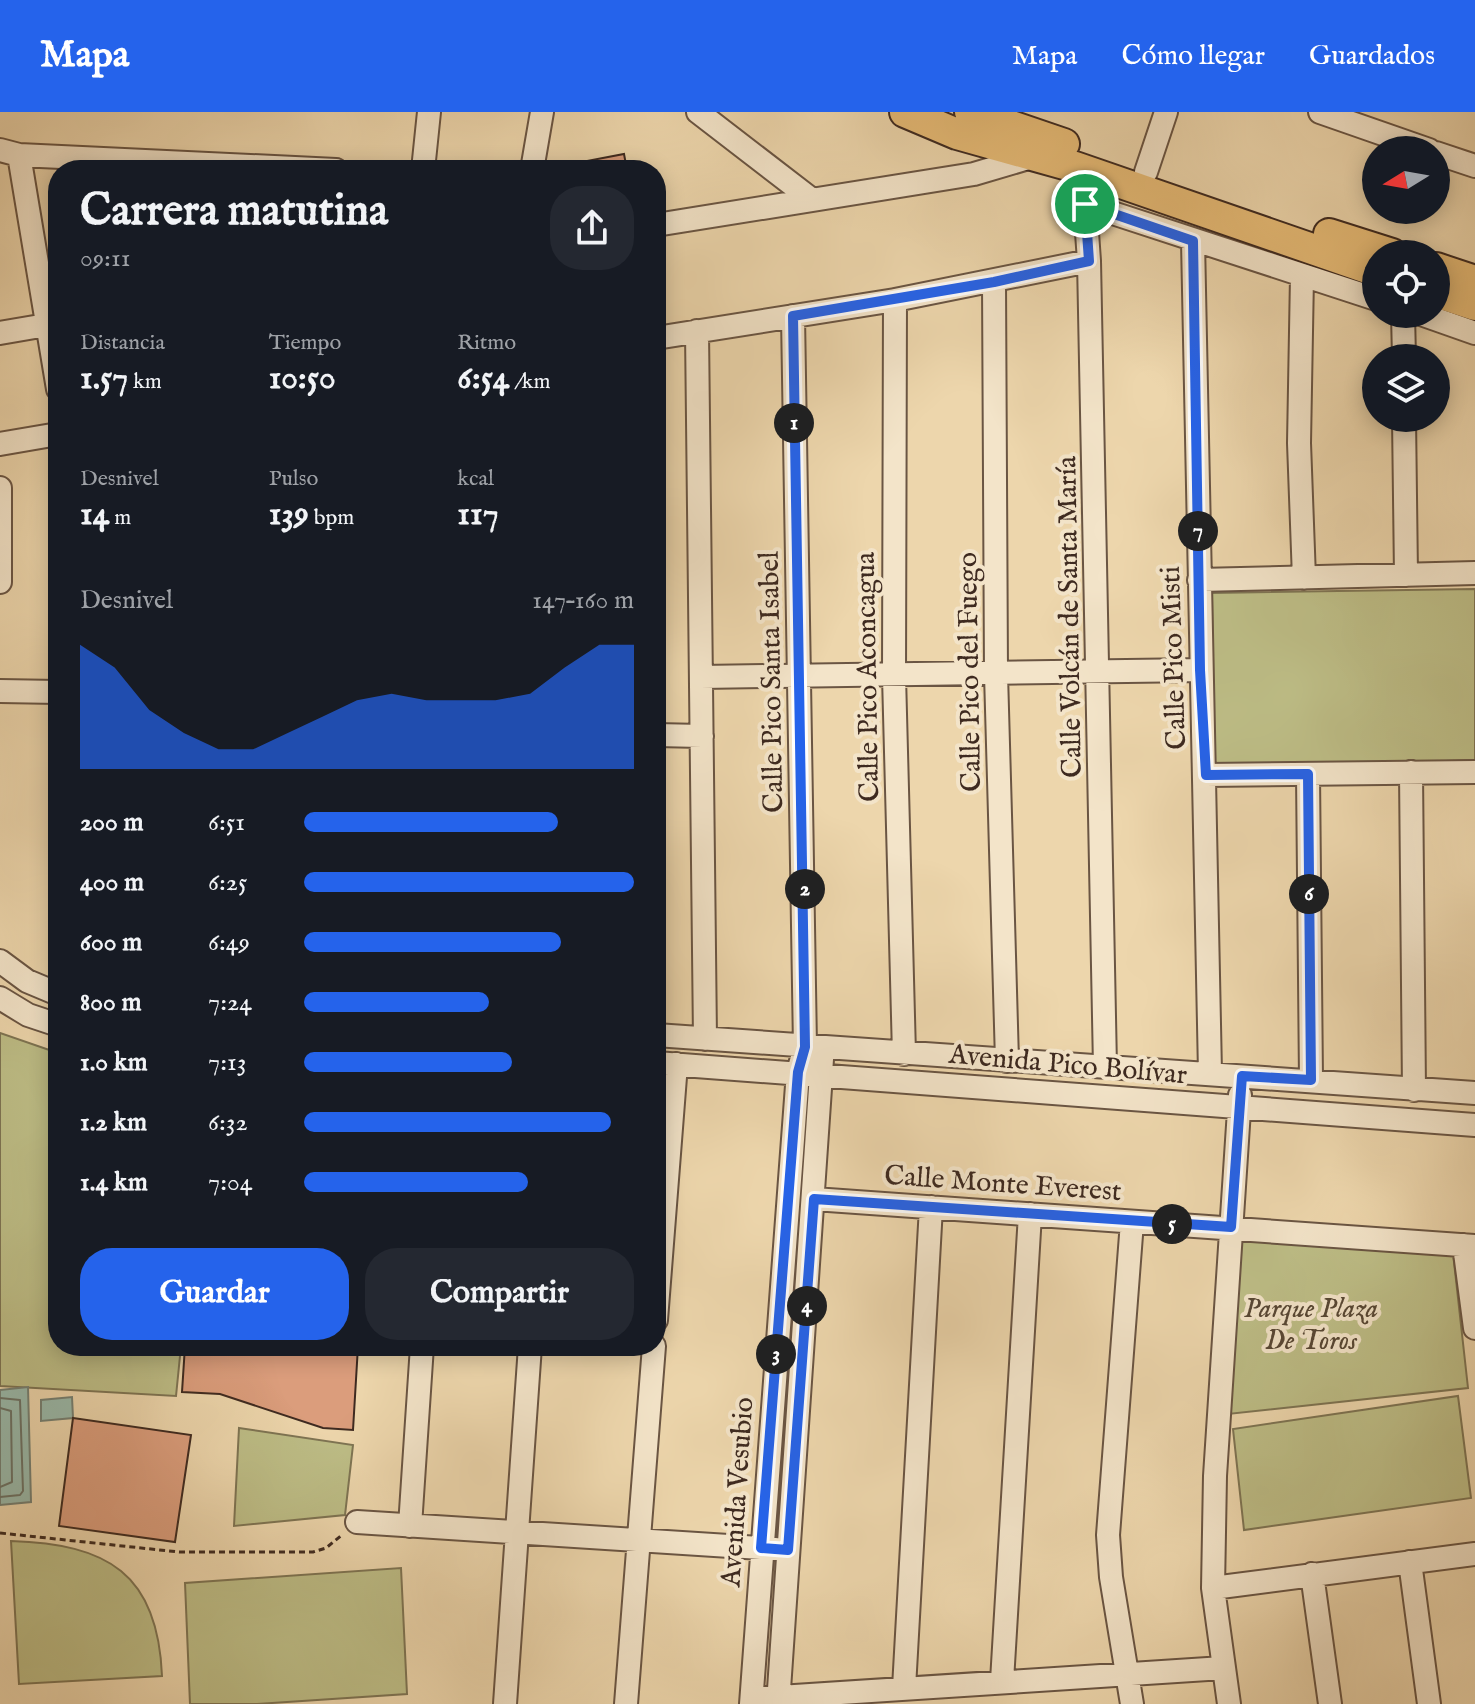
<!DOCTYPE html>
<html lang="es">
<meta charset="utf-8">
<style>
:root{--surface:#171b24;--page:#242831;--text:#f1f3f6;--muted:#9ea1a6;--accent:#2563eb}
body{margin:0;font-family:"IM FELL English",serif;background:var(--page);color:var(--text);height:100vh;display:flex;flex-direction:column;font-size:30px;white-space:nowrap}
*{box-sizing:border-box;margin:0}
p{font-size:26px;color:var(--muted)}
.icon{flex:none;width:44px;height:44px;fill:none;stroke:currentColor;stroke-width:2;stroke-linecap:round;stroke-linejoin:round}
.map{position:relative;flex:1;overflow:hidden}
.panel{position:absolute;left:48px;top:48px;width:618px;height:1196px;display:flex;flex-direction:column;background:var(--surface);border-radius:32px;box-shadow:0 4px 20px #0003}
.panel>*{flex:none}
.needle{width:52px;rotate:259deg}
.controls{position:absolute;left:1362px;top:24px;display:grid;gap:16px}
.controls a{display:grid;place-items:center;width:88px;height:88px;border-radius:50%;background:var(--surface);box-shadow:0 4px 20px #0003;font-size:40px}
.pin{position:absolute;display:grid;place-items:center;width:68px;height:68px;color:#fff;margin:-34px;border:4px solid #fff;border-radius:50%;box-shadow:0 2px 8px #0007}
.km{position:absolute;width:40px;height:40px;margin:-20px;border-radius:50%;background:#222;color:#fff;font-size:22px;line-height:40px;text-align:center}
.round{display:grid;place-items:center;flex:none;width:84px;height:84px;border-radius:32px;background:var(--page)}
.overview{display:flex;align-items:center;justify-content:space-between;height:136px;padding:0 32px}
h1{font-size:44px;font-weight:700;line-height:60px}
.metrics{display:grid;grid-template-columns:repeat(3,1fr);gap:12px;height:136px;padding:8px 32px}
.metrics div{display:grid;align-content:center}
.metrics b{font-size:34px;font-weight:700}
.metrics small{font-size:22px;font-weight:400}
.metrics p{font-size:22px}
.chart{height:224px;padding:16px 32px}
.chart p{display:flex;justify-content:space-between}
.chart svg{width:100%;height:144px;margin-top:8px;fill:var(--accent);opacity:.7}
.cta{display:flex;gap:16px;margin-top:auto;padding:16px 32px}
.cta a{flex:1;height:92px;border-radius:32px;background:var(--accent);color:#fff;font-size:32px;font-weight:700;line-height:92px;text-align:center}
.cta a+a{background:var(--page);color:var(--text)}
ul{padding:0 32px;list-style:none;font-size:26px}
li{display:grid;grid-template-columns:128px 96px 1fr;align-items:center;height:60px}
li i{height:20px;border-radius:10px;background:var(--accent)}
header{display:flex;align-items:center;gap:48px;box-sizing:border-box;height:112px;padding:0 40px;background:var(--accent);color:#fff}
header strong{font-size:38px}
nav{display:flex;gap:44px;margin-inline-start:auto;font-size:28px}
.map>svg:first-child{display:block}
</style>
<header>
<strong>Mapa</strong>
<nav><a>Mapa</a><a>Cómo llegar</a><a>Guardados</a></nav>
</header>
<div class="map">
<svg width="1475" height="1592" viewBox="0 0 1475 1592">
<rect width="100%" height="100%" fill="#edd6ac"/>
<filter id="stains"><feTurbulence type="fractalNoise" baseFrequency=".0025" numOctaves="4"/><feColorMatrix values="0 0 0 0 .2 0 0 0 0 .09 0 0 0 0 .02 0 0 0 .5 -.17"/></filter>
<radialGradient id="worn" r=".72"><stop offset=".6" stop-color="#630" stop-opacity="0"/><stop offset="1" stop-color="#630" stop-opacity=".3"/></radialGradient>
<!-- green -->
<path fill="#bdbd86" stroke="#7e7453" stroke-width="2" d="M1475,477v171l-261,9 -2,-176z
M0,921l58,20v293h123l-5,50 -176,-10z
M1234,1123l219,18 15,135 -249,27z
M1458,1284l13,102 -227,32 -11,-101z
M239,1316l114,17 -8,70 -111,11z
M11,1429c96,3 147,32 151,135l-143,8z
M401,1456l6,126 -150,10h-67l-5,-121z"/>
<!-- water -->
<path fill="#99b9aa" stroke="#758073" stroke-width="2" d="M28,1275l3,115 -31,3v-115z
M72,1285l1,21 -32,3v-21z"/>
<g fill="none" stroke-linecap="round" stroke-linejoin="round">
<!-- shore -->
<path stroke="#6c7265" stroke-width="2" d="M0,1286l20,2 3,91 -3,4 -20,2
M0,1296l11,3 1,71 -12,5"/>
</g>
<!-- building -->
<path fill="#db9d7c" stroke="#3e2a20" stroke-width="2" d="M624,42l3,16h-56v-6z
M185,1234h173l-5,84 -30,-2 -103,-34 -38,-2z
M73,1306l118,17 -16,107 -116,-16z"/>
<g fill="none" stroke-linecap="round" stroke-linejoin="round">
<defs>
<path id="minor" d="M698,0l113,87
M1320,0l109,38
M0,38l19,5 317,15
M1436,41l39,13
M19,43l39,234
M1075,55l10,37 4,57 16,806
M423,58l6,-58
M532,58l10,-58
M1146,60l20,-60
M1085,92l291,95
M656,113l318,-51 61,-18
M1193,129l17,832
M1302,164l-3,167 5,135
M994,170l2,392 11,387
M895,188l-1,376 10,378
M1403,202l1,44
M1421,202l54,19
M697,219l8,708
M0,221l58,-10
M656,226l239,-38 194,-39
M1404,306l2,157
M0,332l58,-10
M0,376v94
M1199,468l276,-7
M701,565l499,-7
M0,579l58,1
M656,623l46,1
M1411,660l3,318
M1308,662l3,306
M1206,663l269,-3
M0,849l27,20 31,13
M0,886l28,17 30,10
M656,923l819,58
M656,951l819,62
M814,1087l661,47
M1464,1133l11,83
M656,1208l20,-256
M357,1410l418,27
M410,1414l12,-180
M1410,1450l19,142
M1312,1462l18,130
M1213,1476l262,-34
M1002,1569l28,-467
M904,1576l27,-481
M764,1586l459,-30
M505,1592l25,-358
M626,1592l28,-358
M751,1592l47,-632 7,-25 -12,-731
M778,1592l44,-645
M1132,1592l-21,-127 -3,-42 24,-313
M1229,1592l-16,-116 2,-112 25,-381"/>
<path id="major" d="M905,0l52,22 118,33 301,104
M970,0l94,32
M1329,122l63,20
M1436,156l39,13
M1436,180l39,13"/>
</defs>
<!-- minor casing -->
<use href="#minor" stroke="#6a5543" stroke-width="26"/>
<!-- major casing -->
<use href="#major" stroke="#3e2a20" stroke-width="34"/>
<!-- path -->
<path stroke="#3e2a20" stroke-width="3" stroke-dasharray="6 4" stroke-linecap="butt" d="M0,1421l179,19h134l13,-4 16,-13"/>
<!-- minor -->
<use href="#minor" stroke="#f3e4c9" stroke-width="22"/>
<!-- major -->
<use href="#major" stroke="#e6bb76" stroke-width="30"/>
</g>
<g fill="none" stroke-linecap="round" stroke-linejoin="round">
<defs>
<path id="route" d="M1085,92l108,37 7,429 6,105 102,-1 3,306 -69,-4 -11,151 -417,-28 -26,351 -27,-2 37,-476 7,-25 -12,-731 201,-34 95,-21z"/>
</defs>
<!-- route casing -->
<use href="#route" stroke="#fff" stroke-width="16"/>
<!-- route -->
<use href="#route" stroke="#2563eb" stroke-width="10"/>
</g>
<g text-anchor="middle" stroke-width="8" stroke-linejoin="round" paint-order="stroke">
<!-- street labels -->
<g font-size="28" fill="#3e2a20" stroke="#f3e4c9">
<text transform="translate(1068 505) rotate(-91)" y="10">Calle Volcán de Santa María</text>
<text transform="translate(1172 546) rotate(-92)" y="10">Calle Pico Misti</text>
<text transform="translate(968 560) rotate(-91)" y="10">Calle Pico del Fuego</text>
<text transform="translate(866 565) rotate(-91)" y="10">Calle Pico Aconcagua</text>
<text transform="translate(770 570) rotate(-91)" y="10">Calle Pico Santa Isabel</text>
<text transform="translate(1068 951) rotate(5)" y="10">Avenida Pico Bolívar</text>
<text transform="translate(1003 1070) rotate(4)" y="10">Calle Monte Everest</text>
<text transform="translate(736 1380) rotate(-86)" y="10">Avenida Vesubio</text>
</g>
<!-- park labels -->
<g font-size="28" font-style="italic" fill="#574734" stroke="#f3e4c9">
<text x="1311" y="1205">Parque Plaza<tspan x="1311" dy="32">De Toros</tspan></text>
</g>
</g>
<rect width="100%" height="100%" filter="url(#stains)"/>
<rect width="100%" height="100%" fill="url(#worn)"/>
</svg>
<div class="controls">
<a><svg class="needle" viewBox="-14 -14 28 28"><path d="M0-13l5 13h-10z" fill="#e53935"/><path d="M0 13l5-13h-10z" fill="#9ea1a6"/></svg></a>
<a><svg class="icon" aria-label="locate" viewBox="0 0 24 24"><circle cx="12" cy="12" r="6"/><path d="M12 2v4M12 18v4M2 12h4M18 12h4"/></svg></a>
<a><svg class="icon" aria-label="layers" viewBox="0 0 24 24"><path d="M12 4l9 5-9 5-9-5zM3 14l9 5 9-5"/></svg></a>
</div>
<div class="pin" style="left:1085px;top:92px;background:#1e9e55"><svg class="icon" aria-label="arrive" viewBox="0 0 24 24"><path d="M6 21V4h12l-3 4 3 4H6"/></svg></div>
<b class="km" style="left:794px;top:311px">1</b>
<b class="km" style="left:805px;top:777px">2</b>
<b class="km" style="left:776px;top:1242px">3</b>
<b class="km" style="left:807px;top:1194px">4</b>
<b class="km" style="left:1172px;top:1112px">5</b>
<b class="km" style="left:1309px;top:782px">6</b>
<b class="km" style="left:1198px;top:419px">7</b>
<section class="panel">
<div class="overview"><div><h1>Carrera matutina</h1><p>09:11</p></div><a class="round"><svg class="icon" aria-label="share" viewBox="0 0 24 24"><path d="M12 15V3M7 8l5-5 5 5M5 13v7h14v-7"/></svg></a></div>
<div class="metrics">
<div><p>Distancia</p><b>1.57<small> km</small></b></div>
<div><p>Tiempo</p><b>10:50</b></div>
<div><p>Ritmo</p><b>6:54<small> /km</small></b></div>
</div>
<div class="metrics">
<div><p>Desnivel</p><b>14<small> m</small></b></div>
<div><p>Pulso</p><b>139<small> bpm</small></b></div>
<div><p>kcal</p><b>117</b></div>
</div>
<div class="chart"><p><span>Desnivel</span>147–160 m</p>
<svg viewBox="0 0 160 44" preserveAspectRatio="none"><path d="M0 44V6L10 13L20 26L30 33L40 38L50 38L60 33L70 28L80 23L90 21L100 23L110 23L120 23L130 21L140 13L150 6L160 6V44z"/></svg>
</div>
<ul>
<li><b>200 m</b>6:51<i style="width:77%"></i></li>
<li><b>400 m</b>6:25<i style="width:100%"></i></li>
<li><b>600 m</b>6:49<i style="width:78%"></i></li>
<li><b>800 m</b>7:24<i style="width:56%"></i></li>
<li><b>1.0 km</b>7:13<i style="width:63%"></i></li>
<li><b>1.2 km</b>6:32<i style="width:93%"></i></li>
<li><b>1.4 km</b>7:04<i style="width:68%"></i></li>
</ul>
<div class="cta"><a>Guardar</a><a>Compartir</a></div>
</section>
</div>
